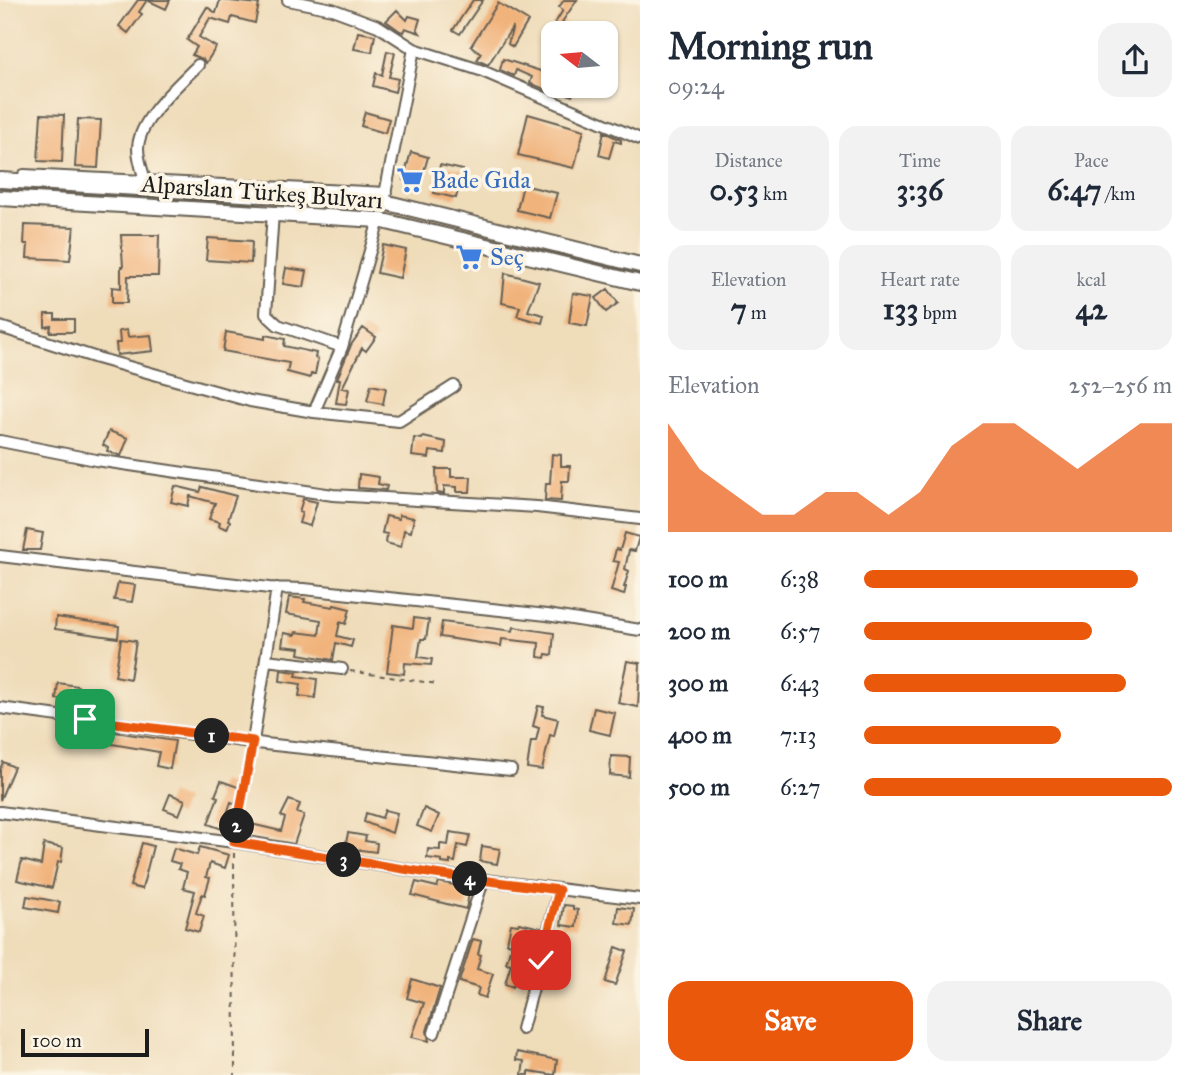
<!DOCTYPE html>
<meta charset="utf-8">
<style>
:root{--surface:#fff;--page:#f2f2f3;--text:#1f2937;--muted:#747a83;--accent:#ea580c}
body{margin:0;font-family:"IM FELL Great Primer",serif;background:var(--page);color:var(--text);height:100vh;display:flex;flex-direction:column;font-size:26px;white-space:nowrap}
*{box-sizing:border-box;margin:0}
p{font-size:23px;color:var(--muted)}
.icon{flex:none;width:38px;height:38px;fill:none;stroke:currentColor;stroke-width:2;stroke-linecap:round;stroke-linejoin:round}
.map{position:relative;flex:1;overflow:hidden}
.panel{display:flex;flex-direction:column;background:var(--surface);width:560px}
.panel>*{flex:none}
.needle{width:46px;rotate:286deg}
.buttons{position:absolute;left:541px;top:21px;display:grid;gap:14px}
.buttons a{display:grid;place-items:center;width:77px;height:77px;border-radius:14px;background:var(--surface);box-shadow:0 2px 5px #0004;font-size:35px}
.scale{position:absolute;left:21px;bottom:18px;width:128px;box-sizing:border-box;padding-left:7px;border:4px solid #1c1c1c;border-top:0;font-size:19px;line-height:24px;white-space:nowrap;color:#1c1c1c;-webkit-text-stroke:5px #fcf5e5;paint-order:stroke}
.pin{position:absolute;display:grid;place-items:center;width:60px;height:60px;color:#fff;margin:-30px;border-radius:14px;box-shadow:0 4px 10px #0006}
.km{position:absolute;width:35px;height:35px;margin:-18px;border-radius:50%;background:#222;color:#fff;font-size:19px;line-height:35px;text-align:center}
.round{display:grid;place-items:center;flex:none;width:74px;height:74px;border-radius:21px;background:var(--page)}
.summary{display:flex;align-items:center;justify-content:space-between;height:119px;padding:0 28px}
h1{font-size:38px;font-weight:800;line-height:52px}
.metrics{display:grid;grid-template-columns:repeat(3,1fr);gap:10px;height:119px;padding:7px 28px}
.metrics div{display:grid;align-content:center;border-radius:18px;background:var(--page);text-align:center}
.metrics b{font-size:30px;font-weight:800}
.metrics small{font-size:19px;font-weight:400}
.metrics p{font-size:19px}
.chart{height:196px;padding:14px 28px}
.chart p{display:flex;justify-content:space-between}
.chart svg{width:100%;height:126px;margin-top:7px;fill:var(--accent);opacity:.7}
.action{display:flex;gap:14px;margin-top:auto;padding:14px 28px}
.action a{flex:1;height:80px;border-radius:21px;background:var(--accent);color:#fff;font-size:28px;font-weight:800;line-height:80px;text-align:center}
.action a+a{background:var(--page);color:var(--text)}
ul{padding:0 28px;list-style:none;font-size:23px}
li{display:grid;grid-template-columns:112px 84px 1fr;align-items:center;height:52px}
li i{height:18px;border-radius:9px;background:var(--accent)}
main{display:flex;flex:1;min-height:0}
.map>svg:first-child{display:block}
</style>
<main>
<div class="map">
<svg width="640" height="1075" viewBox="0 0 640 1075">
<rect width="100%" height="100%" fill="#fcf5e5"/>
<filter id="ink" filterUnits="userSpaceOnUse"><feTurbulence type="fractalNoise" baseFrequency=".0143" numOctaves="2"/><feDisplacementMap in="SourceGraphic" scale="14" xChannelSelector="R" yChannelSelector="G"/><feConvolveMatrix kernelMatrix="1 2 1 2 8 2 1 2 1" color-interpolation-filters="sRGB"/></filter>
<filter id="wash" filterUnits="userSpaceOnUse"><feTurbulence type="fractalNoise" baseFrequency=".00686" numOctaves="4" result="noise"/><feDisplacementMap in="SourceGraphic" scale="28" xChannelSelector="R" yChannelSelector="G"/><feGaussianBlur stdDeviation="1.57" result="paint"/><feColorMatrix in="noise" values="0 0 0 0 0 0 0 0 0 0 0 0 0 0 0 0 0 1.4 0 .05"/><feComposite in="paint" operator="in"/></filter>
<g filter="url(#wash)">
<rect width="100%" height="100%" fill="#efdcb9"/>
<g id="blocks">
<!-- building -->
<path fill="#f1b37b" d="M138,0h32l-4,9 -19,-9 -8,12 3,2 -14,19 -9,-7z
M220,0l39,4 -4,19 -23,-6 -2,7 -20,-6 -11,19 17,10 -10,16 -3,-4 -11,-4 5,-8 -10,-7 20,-33 9,6z
M473,0h10l-23,34 -7,-4z
M564,0h13l-15,22 16,11h-29l14,-23 -4,-3z
M498,3l30,18 -15,26 -5,-3 5,-18 -25,39 -11,-5 4,-7 -10,-7z
M397,10l10,10 2,-4 11,3 -3,10 3,4 -15,-5 -2,4 -3,-1 -14,-10z
M358,32l17,3 -3,17 -18,-3z
M387,51l8,2 -6,24 9,2 -3,13 -22,-6 3,-13 6,2z
M503,59l50,16v11h24l-5,10 -14,-6 -2,4 -26,-11 2,-6 -16,-7 -2,6 -14,-6z
M365,112l24,7 -4,14 -24,-7z
M41,114l23,1 -2,47 -24,-1z
M528,114l56,16 -10,38 -56,-13z
M78,119l23,1 -3,48 -23,-1z
M604,132l17,8v3l-7,-2 -5,17 -10,-3z
M411,152l17,5 -8,28 -17,-5z
M440,165l23,5 -7,28 -22,-5z
M523,185l34,8 -7,25 -33,-8z
M25,225l49,2 -4,33 -43,-2 1,-14h-4z
M121,235h38l-1,41h-30l-1,27h-15v-16l9,1v-21h2z
M208,238l44,3 -1,22 -45,-3z
M383,245l23,5 -6,28 -23,-5z
M286,268l21,3 -3,16 -21,-3z
M505,273l34,9 -11,29 16,4 -2,8 -25,-7 3,-9 -18,-4z
M608,289l10,14 -12,9 -10,-14z
M573,293l20,3 -6,30 -18,-3z
M45,314h10v5h19v13h-24l1,-6 -6,1z
M363,328l13,9 -10,14 -4,-3 -20,40 7,1 -3,15 -10,-1 4,-24h-3l14,-34z
M127,330l1,7 23,-2 2,16 -36,4 -1,-12h4l-1,-12z
M226,332l39,7v-4l20,4 -1,7 32,7 -1,5 3,1 -3,15h-4l-1,4 -23,-6 2,-9 -66,-12z
M371,385l15,3 -3,16 -16,-3z
M109,431l19,7 -7,18 -14,-5 1,-3 -5,-3z
M423,437l23,5 -1,11 -15,-2 -1,7 -17,-2 2,-18 8,1z
M552,454l9,1v11h9l-1,15h-7l-1,20 -16,-1 1,-17h4z
M436,469h15v8h20l-1,15h-13v-5l-13,-1v8l-7,-1z
M359,474l20,3 -1,7 9,2 -1,4 -28,-2z
M175,486l25,6 2,-5 34,9 -8,24 2,1 -3,8 -8,-3 1,-4 -11,-3 6,-16 -25,-7 -2,10 -17,-4z
M303,499l14,3 -7,24 -11,-3 3,-10 -3,-1z
M399,515l15,3 -3,14 -7,-2 -3,17 -15,-4 1,-9 -5,-1 4,-17 13,3z
M27,530l16,3 -3,17h-17z
M625,533l14,4 -4,14 -6,-1 -4,19 4,2 -5,16h2l-2,8 -13,-4 8,-29 -6,-1 3,-12 4,1z
M118,583l17,2 -3,17 -18,-2z
M289,597l16,2 -1,3 29,5 1,-2 16,4 -4,15 -6,-2 -3,14 16,4 -2,7 -15,-4 -3,17 -34,-6 1,-6 -18,-2 2,-13 11,2 1,-3 23,3 2,-15 -35,-6z
M56,617l63,9 -1,12 -63,-9z
M414,618l15,2 -3,19h-5l-3,18 14,2 -1,6 -26,-2 -1,11 -17,-2 6,-47 20,3z
M442,622l71,9 1,-4 40,6 -2,22 -6,-1 -1,4 -7,-1 1,-14 -37,-4 -1,7 -61,-9z
M121,639l15,2 -6,38 -15,-3z
M627,661l13,2 -2,44 -20,-4z
M281,670l16,2 -1,4 21,3 -2,19 -16,-2 2,-12 -21,-3z
M58,683l20,3 -1,13 -4,-1v3l-17,-2z
M538,706l6,1 -2,8 16,4 -4,17 -4,-1 -8,35 -15,-2 4,-27h5l3,-13 -6,-2z
M594,708l21,5 -5,22 -21,-5z
M108,731l67,10 -5,28 -14,-3 3,-14 -53,-9z
M611,756l19,1 -1,20 -19,-2z
M3,762l11,5 -14,33v-31z
M221,781l20,7 -6,16 -4,-2 -9,27 -14,-5 10,-27 -3,-1z
M170,794l15,6 -6,15 -15,-6z
M289,800l11,4 -3,9 7,2 -10,29 -45,-8 2,-12 30,7 4,-13 -4,-2z
M424,808l15,7 -7,17 -15,-6z
M385,810l12,3 -5,20 -28,-11 2,-9 16,5z
M450,832l20,3 -3,12 -9,-2 -3,17 -5,-1v3l-8,-1v-3l-15,-2 1,-9 12,1v-6l8,1z
M348,833l18,3 -1,5 12,2 -1,9 -31,-4z
M142,843l11,3 -11,43 -12,-3z
M44,844l19,4 -2,14h-3l-6,26 -35,-8 5,-20 19,5z
M482,846l18,3 -3,15 -17,-3z
M200,847l29,8 -4,13 -15,-5 -4,14 4,1 -5,17 -3,-1 -6,19 8,3 -5,16 -14,-4 10,-37 -12,-3 4,-16 -9,-3 2,-5 -10,-3 4,-13 23,7z
M416,882l21,5 2,-5 31,6 -4,21 -54,-14z
M27,896l33,6 -2,11 -33,-6z
M564,905l9,1v3l5,1 -2,17 -15,-2z
M618,907l16,2 -2,16 -16,-2z
M519,923l22,5 -4,13 -22,-5 -2,8 -6,-1 4,-19 7,1z
M473,939l8,2 -3,13 3,1 -4,14 16,5 -8,24 -8,-3 2,-7 -20,-6z
M616,947l11,4 -12,34 -10,-3z
M510,950l13,4 -2,8 10,3 -4,13 -10,-3 -4,12 -8,-3 6,-20 -5,-1z
M412,979l28,9 -13,43 2,10 -17,-4 12,-34 -17,-5z
M517,1052l40,8 -2,15 -26,-4v4h-7l2,-14 -8,-1z"/>
</g>
</g>
<g filter="url(#ink)">
<use href="#blocks" fill-opacity="0" stroke="#665f53" stroke-width="2"/>
<g fill="none" stroke-linecap="round" stroke-linejoin="round">
<defs>
<path id="minor" d="M288,0l44,9 46,17 36,23 66,21 160,69
M24,175l362,18
M145,180c-3,-10 -7,-21 -7,-32 1,-29 40,-63 60,-83
M384,199l30,-150
M273,213l-7,101 12,11 64,22
M0,327l97,31 153,43 64,11 85,9 55,-35
M314,412l28,-65 37,-127
M0,441l96,19 237,35 204,12 103,12
M0,556l269,32 35,1 243,26 93,15
M266,660l76,9
M0,708l265,36 246,26
M253,741l24,-153
M0,812l234,30 201,32 205,25
M522,1029l37,-139
M434,1033l49,-152"/>
<path id="major" d="M0,180l384,22 256,63
M0,198l379,22 261,63"/>
</defs>
<!-- minor casing -->
<use href="#minor" stroke="#665f53" stroke-width="14"/>
<!-- major casing -->
<use href="#major" stroke="#665f53" stroke-width="18"/>
<!-- path -->
<path stroke="#665f53" stroke-width="2" stroke-dasharray="5 5" stroke-linecap="butt" d="M350,671l87,13
M235,833l16,-80
M234,853l1,222"/>
<!-- minor -->
<use href="#minor" stroke="#fff" stroke-width="10"/>
<!-- major -->
<use href="#major" stroke="#fff" stroke-width="14"/>
</g>
</g>
<g fill="none" stroke-linecap="round" stroke-linejoin="round" filter="url(#ink)">
<defs>
<path id="route" d="M85,719l168,22 -19,101 201,32 124,16 -18,70"/>
</defs>
<!-- route casing -->
<use href="#route" stroke="#fff" stroke-width="14"/>
<!-- route -->
<use href="#route" stroke="#ea580c" stroke-width="9"/>
</g>
<!-- icons -->
<defs>
<symbol id="supermarket-bare" viewBox="-9 -9 18 18"><path d="M-6-5.5h2.5l.6 2H6L4.5 2H-2.5L-4.4-4H-6ZM-1.5 3.2a1.3 1.3 0 1 0 .1 0ZM3 3.2a1.3 1.3 0 1 0 .1 0Z" fill="#3f7fe0" stroke="#fcf5e5" stroke-width="2.5" paint-order="stroke"/></symbol>
</defs>
<g fill-rule="evenodd">
<use href="#supermarket-bare" x="391" y="161" width="38" height="38"/>
<use href="#supermarket-bare" x="450" y="238" width="38" height="38"/>
</g>
<g text-anchor="middle" stroke-width="7" stroke-linejoin="round" paint-order="stroke">
<!-- shop labels -->
<g font-size="24" fill="#366cbe" stroke="#fcf5e5" text-anchor="start">
<text x="431" y="188">Bade Gıda</text>
<text x="490" y="265">Seç</text>
</g>
<!-- street labels -->
<g font-size="24" fill="#1c1c1c" stroke="#fcf5e5">
<text transform="translate(262 192) rotate(4)" y="8">Alparslan Türkeş Bulvarı</text>
</g>
</g>
</svg>
<div class="buttons">
<a><svg class="needle" viewBox="-14 -14 28 28"><path d="M0-13l5 13h-10z" fill="#e53935"/><path d="M0 13l5-13h-10z" fill="#747a83"/></svg></a>
</div>
<div class="scale">100 m</div>
<div class="pin" style="left:85px;top:719px;background:#1e9e55"><svg class="icon" aria-label="arrive" viewBox="0 0 24 24"><path d="M6 21V4h12l-3 4 3 4H6"/></svg></div>
<div class="pin" style="left:541px;top:960px;background:#d93025"><svg class="icon" aria-label="check" viewBox="0 0 24 24"><path d="M5 12l5 5 9-10"/></svg></div>
<b class="km" style="left:212px;top:736px">1</b>
<b class="km" style="left:237px;top:826px">2</b>
<b class="km" style="left:344px;top:860px">3</b>
<b class="km" style="left:470px;top:879px">4</b>
</div>
<section class="panel">
<div class="summary"><div><h1>Morning run</h1><p>09:24</p></div><a class="round"><svg class="icon" aria-label="share" viewBox="0 0 24 24"><path d="M12 15V3M7 8l5-5 5 5M5 13v7h14v-7"/></svg></a></div>
<div class="metrics">
<div><p>Distance</p><b>0.53<small> km</small></b></div>
<div><p>Time</p><b>3:36</b></div>
<div><p>Pace</p><b>6:47<small> /km</small></b></div>
</div>
<div class="metrics">
<div><p>Elevation</p><b>7<small> m</small></b></div>
<div><p>Heart rate</p><b>133<small> bpm</small></b></div>
<div><p>kcal</p><b>42</b></div>
</div>
<div class="chart"><p><span>Elevation</span>252–256 m</p>
<svg viewBox="0 0 160 44" preserveAspectRatio="none"><path d="M0 44V6L10 22L20 30L30 38L40 38L50 30L60 30L70 38L80 30L90 14L100 6L110 6L120 14L130 22L140 14L150 6L160 6V44z"/></svg>
</div>
<ul>
<li><b>100 m</b>6:38<i style="width:89%"></i></li>
<li><b>200 m</b>6:57<i style="width:74%"></i></li>
<li><b>300 m</b>6:43<i style="width:85%"></i></li>
<li><b>400 m</b>7:13<i style="width:64%"></i></li>
<li><b>500 m</b>6:27<i style="width:100%"></i></li>
</ul>
<div class="action"><a>Save</a><a>Share</a></div>
</section>
</main>
